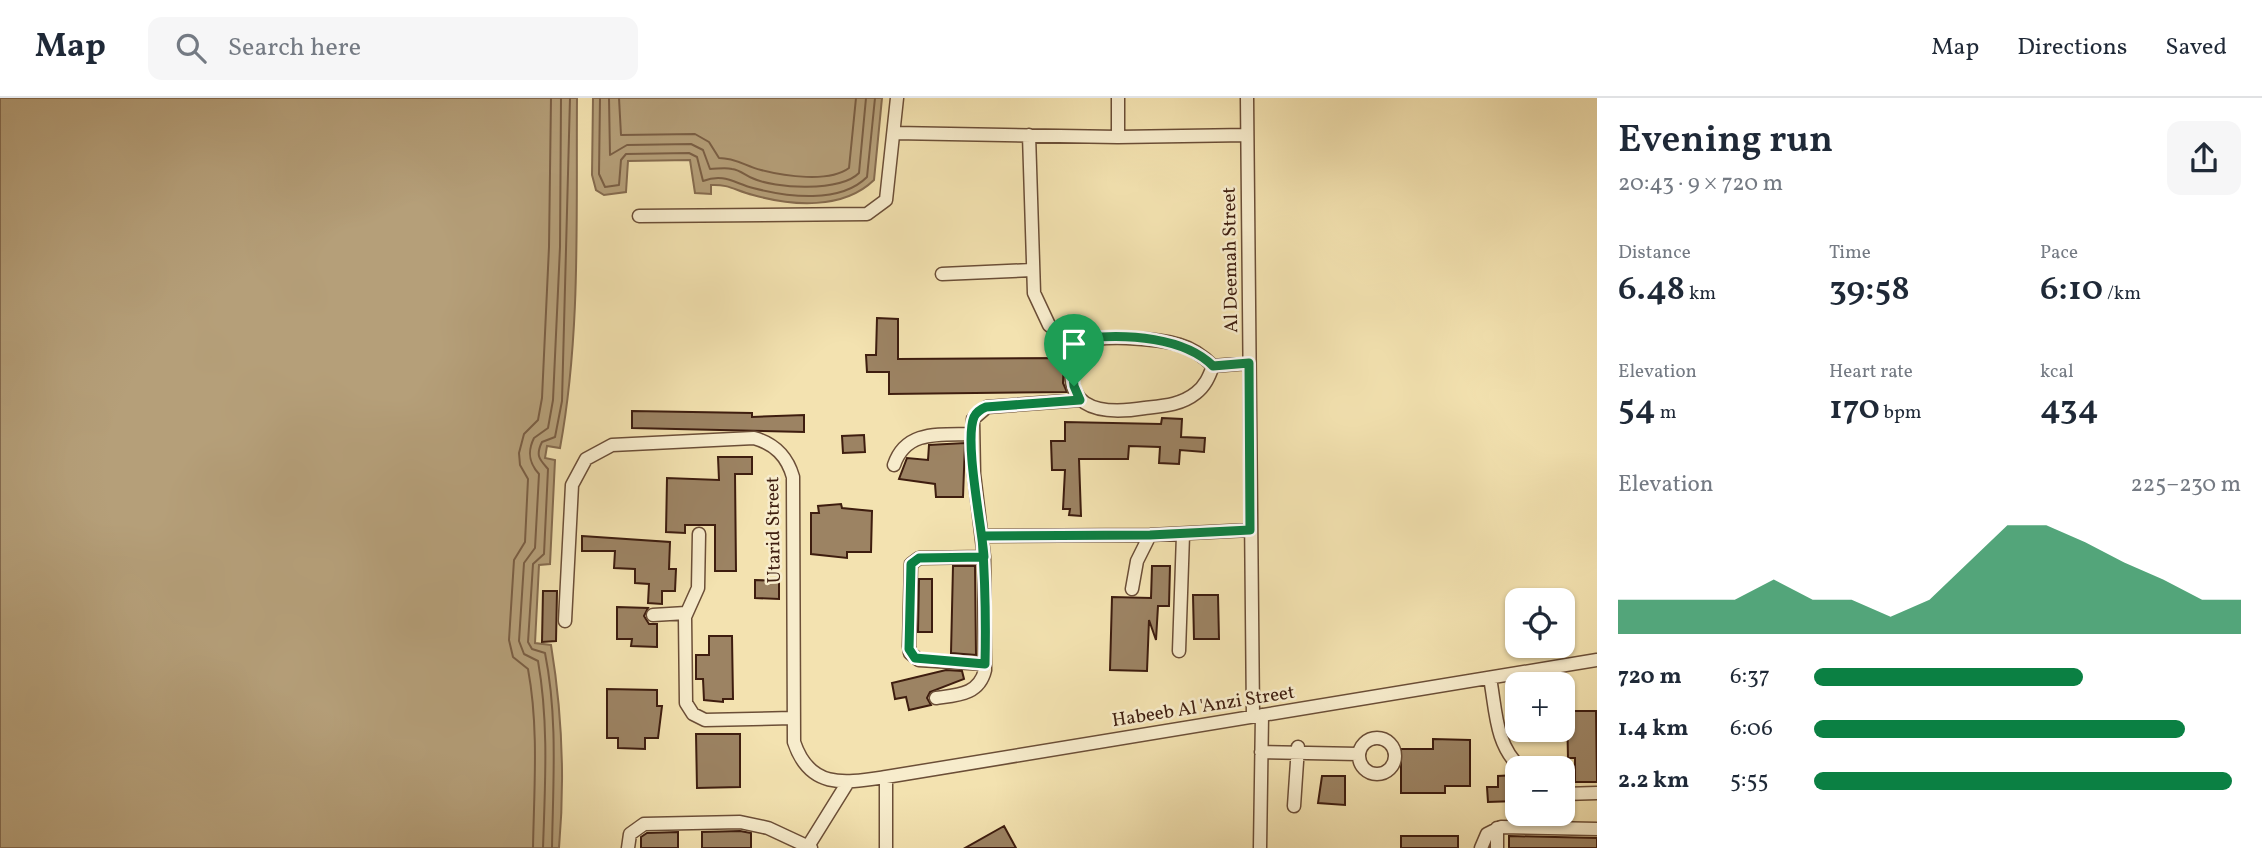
<!DOCTYPE html>
<meta charset="utf-8">
<style>
:root{--surface:#fff;--page:#f6f6f7;--text:#1f2937;--muted:#747a83;--line:#e0e1e3;--accent:#0b8043}
body{margin:0;font-family:Vollkorn,serif;background:var(--page);color:var(--text);height:100vh;display:flex;flex-direction:column;font-size:26px;white-space:nowrap}
*{box-sizing:border-box;margin:0}
p{font-size:23px;color:var(--muted)}
.icon{flex:none;width:38px;height:38px;fill:none;stroke:currentColor;stroke-width:2;stroke-linecap:round;stroke-linejoin:round}
.map{position:relative;flex:1;overflow:hidden}
.drawer{display:flex;flex-direction:column;background:var(--surface);width:665px}
.drawer>*{flex:none}
.tools{position:absolute;left:1505px;top:490px;display:grid;gap:14px}
.tools a{display:grid;place-items:center;width:70px;height:70px;border-radius:14px;background:var(--surface);box-shadow:0 2px 5px #0004;font-size:35px}
.pin{position:absolute;display:grid;place-items:center;width:60px;height:60px;color:#fff;margin:-72px -30px;border-radius:50% 50% 50% 0;rotate:-45deg;box-shadow:0 0 7px #0007}
.pin .icon{rotate:45deg}
.round{display:grid;place-items:center;flex:none;width:74px;height:74px;border-radius:14px;background:var(--page)}
.headline{display:flex;align-items:center;justify-content:space-between;height:119px;padding:0 21px}
h1{font-size:38px;font-weight:600;line-height:52px}
.stats{display:grid;grid-template-columns:repeat(3,1fr);gap:10px;height:119px;padding:7px 21px}
.stats div{display:grid;align-content:center}
.stats b{font-size:35px;font-weight:600}
.stats small{font-size:19px;font-weight:400}
.stats p{font-size:19px}
.chart{height:196px;padding:14px 21px}
.chart p{display:flex;justify-content:space-between}
.chart svg{width:100%;height:126px;margin-top:7px;fill:var(--accent);opacity:.7}
ul{padding:0 21px;list-style:none;font-size:23px}
li{display:grid;grid-template-columns:112px 84px 1fr;align-items:center;height:52px}
li i{height:18px;border-radius:9px;background:var(--accent)}
header{display:flex;align-items:center;gap:42px;box-sizing:border-box;height:98px;padding:0 35px;background:var(--surface);border-bottom:2px solid var(--line)}
header strong{font-size:33px}
nav{display:flex;gap:38px;margin-inline-start:auto;font-size:24px}
.search{width:490px;height:63px;background:var(--page);display:flex;align-items:center;gap:18px;box-sizing:border-box;padding:0 24px;border-radius:14px;color:var(--muted);font-size:26px}
main{display:flex;flex:1;min-height:0}
.map>svg:first-child{display:block}
</style>
<header>
<strong>Map</strong>
<div class="search"><svg class="icon" aria-label="search" viewBox="0 0 24 24"><circle cx="10" cy="10" r="6"/><path d="M15 15l6 6"/></svg>Search here</div>
<nav><a>Map</a><a>Directions</a><a>Saved</a></nav>
</header>
<main>
<div class="map">
<svg width="1597" height="750" viewBox="0 0 1597 750">
<rect width="100%" height="100%" fill="#f3e2b0"/>
<filter id="stains"><feTurbulence type="fractalNoise" baseFrequency=".00286" numOctaves="4"/><feColorMatrix values="0 0 0 0 .2 0 0 0 0 .09 0 0 0 0 .02 0 0 0 .5 -.17"/></filter>
<radialGradient id="worn" r=".72"><stop offset=".6" stop-color="#630" stop-opacity="0"/><stop offset="1" stop-color="#630" stop-opacity=".3"/></radialGradient>
<!-- water -->
<path fill="#b59f79" stroke="#856b4f" stroke-width="2" d="M0,0h577c-1,116 4,236 -17,350l-13,-2 -2,12 10,2 -5,104 -11,1 -4,78 16,2c11,67 14,135 8,203h-559z
M593,0h289l-8,82c-31,30 -82,26 -121,15 -17,-4 -24,-11 -42,-10v9l-16,-1 -5,-33 -62,1 -2,31 -22,3 -8,-5 -4,-15z"/>
<g fill="none" stroke-linecap="round" stroke-linejoin="round">
<!-- shore -->
<path stroke="#7a5e44" stroke-width="2" d="M600,0l-1,76 6,13 14,-2 2,-25 5,-6 63,-1 8,4 6,24c21,-8 31,2 50,7 35,9 87,16 114,-11l8,-79
M609,0l1,57 17,-10 64,-1 12,6 7,19c7,0 15,-2 22,0 8,1 13,6 20,9 23,11 88,14 107,-5l7,-75
M619,0l2,37 74,-1 14,8 10,16c17,0 26,8 42,12 23,6 68,13 88,-2l7,-70
M533,750c1,-59 6,-120 -5,-179l-15,-12 -4,-17 5,-80 11,-18 3,-63 -8,-14 -1,-12 5,-19 14,-14 4,-22 7,-151 2,-149
M543,750c2,-62 6,-125 -5,-187l-14,-7 -5,-13 5,-78 11,-15 4,-74c-10,-11 -12,-22 -5,-36l14,-10 5,-28 7,-153 1,-149
M552,750c1,-65 6,-130 -7,-195l-13,-4 -4,-7 5,-78 11,-10 4,-85c-8,-9 -13,-13 -6,-27l13,-5 7,-36 8,-303"/>
</g>
<!-- building -->
<path fill="#9c8363" stroke="#3e1d0f" stroke-width="2" d="M877,220l21,1v40l166,-1 -1,25 4,9 -178,2v-22h-22l-1,-17h10z
M632,313l120,2v4l52,-2v17l-172,-4z
M1162,320l20,1 -1,18 24,1 -1,14 -24,-2 -1,14 -20,-1 1,-16 -31,-1 -1,13h-49l2,57 -12,-1 1,-6h-7l2,-39h-13l-1,-29h14v-19l96,2z
M864,337l1,17 -22,1 -1,-17z
M965,345l-2,54h-27l-1,-13 -36,-5 8,-21 21,2 1,-15z
M718,359h34v17h-17l1,97h-21v-46h-30v8l-19,-1 1,-54 52,2z
M841,406l1,4 30,3 -1,41h-24v6l-36,-4v-41h8l-1,-7z
M582,438l88,6 -1,27h7l-1,22h-13v13l-14,-1 1,-19 -14,-1v-14l-21,-1 1,-17h-33z
M953,468h22l1,89 -25,-2z
M1152,468h18l-1,40h-11l-2,34 -7,-20 -2,51 -37,-1 2,-73 39,1z
M919,481h13v53h-14z
M755,482l24,1v18l-24,-1z
M543,493h14l-1,50 -14,1z
M1193,497h25l1,44h-25z
M617,509l31,1 -4,8 5,8h8v23l-26,-1 1,-7h-15z
M709,538h23l1,63h-10v3l-19,-2 -1,-21h-7v-24h13z
M946,572l16,1 2,8 -34,13 -3,6 4,7 -22,5 -3,-13 -11,2 -3,-16z
M607,591l50,1v16h5l-4,32h-13v11l-27,-1v-10h-11z
M1567,613h29l1,71h-22v-24h-7z
M696,636h44v53l-43,1z
M1433,641l37,1v46h-25v7h-44v-44h32z
M1516,677l1,26 -29,1 -1,-15h11v-11z
M1322,678h23v29l-27,-2z
M1004,728l12,22h-51z
M740,733l11,2v15h-49v-16z
M678,734v16h-37v-11l6,-4z
M1401,738h57v12h-57z
M1509,738l88,2v10h-88z"/>
<g fill="none" stroke-linecap="round" stroke-linejoin="round">
<defs>
<path id="minor" d="M1118,0v39
M1247,0l6,618
M895,35l223,4 129,-2
M1029,37l5,158 15,32 27,21
M639,118l228,-2 19,-14 11,-102
M942,176l90,-4
M1213,268c-4,11 -8,20 -17,27 -15,12 -33,13 -51,15 -50,8 -87,-1 -69,-62 15,-14 85,-7 104,-1 14,4 24,12 33,21l36,-3
M894,367c12,-36 47,-30 78,-31
M699,436l-1,54 -13,29 1,86 7,11 12,6 87,-2
M982,438l168,-1 100,-5
M984,459l-65,1 -8,6 -2,82 1,7 9,7 66,4
M1132,491l5,-28 13,-26
M653,517l33,-2
M565,523l7,-136 14,-26 26,-14 142,-7c21,6 33,18 39,39l1,265c16,48 51,41 92,35l711,-117
M1179,553l4,-116
M1490,580c6,32 5,67 31,90
M936,600c21,-3 43,-3 49,-28l-1,-113 -10,-83 -1,-55 14,-12 93,-7
M1359 658a18 18 0 1 1 36 0a18 18 0 1 1-36 0Z
M1261,654l97,2
M1563,696l34,-1
M1294,708l4,-59
M1497,730v20
M628,750l2,-14 14,-10 96,-2 28,6 43,20
M807,750l41,-66
M886,750v-71
M1260,750l2,-133
M1481,750l6,-14 14,-7 96,2"/>
</defs>
<!-- minor casing -->
<use href="#minor" stroke="#6b4e37" stroke-width="15"/>
<!-- minor -->
<use href="#minor" stroke="#f7eccc" stroke-width="12"/>
</g>
<g fill="none" stroke-linecap="round" stroke-linejoin="round">
<defs>
<path id="route" d="M1074,288l6,14 -94,7c-5,2 -9,4 -12,10 -10,24 8,110 10,140l-65,1 -8,6 -2,85 6,9 70,6c1,-43 0,-86 -3,-128l168,-1 100,-5 -1,-167 -36,3c-29,-29 -86,-32 -126,-28 -17,8 -15,31 -13,48"/>
</defs>
<!-- route casing -->
<use href="#route" stroke="#fff" stroke-width="14"/>
<!-- route -->
<use href="#route" stroke="#0b8043" stroke-width="9"/>
</g>
<g text-anchor="middle" stroke-width="5" stroke-linejoin="round" paint-order="stroke">
<!-- street labels -->
<g font-size="19" fill="#3e1d0f" stroke="#f7eccc">
<text transform="translate(1229 162) rotate(-91)" y="7">Al Deemah Street</text>
<text transform="translate(772 432) rotate(-91)" y="7">Utarid Street</text>
<text transform="translate(1203 607) rotate(-9)" y="7">Habeeb Al 'Anzi Street</text>
</g>
</g>
<rect width="100%" height="100%" filter="url(#stains)"/>
<rect width="100%" height="100%" fill="url(#worn)"/>
</svg>
<div class="tools">
<a><svg class="icon" aria-label="locate" viewBox="0 0 24 24"><circle cx="12" cy="12" r="6"/><path d="M12 2v4M12 18v4M2 12h4M18 12h4"/></svg></a>
<a>+</a>
<a>−</a>
</div>
<div class="pin" style="left:1074px;top:288px;background:#1e9e55"><svg class="icon" aria-label="arrive" viewBox="0 0 24 24"><path d="M6 21V4h12l-3 4 3 4H6"/></svg></div>
</div>
<section class="drawer">
<div class="headline"><div><h1>Evening run</h1><p>20:43 · 9 × 720 m</p></div><a class="round"><svg class="icon" aria-label="share" viewBox="0 0 24 24"><path d="M12 15V3M7 8l5-5 5 5M5 13v7h14v-7"/></svg></a></div>
<div class="stats">
<div><p>Distance</p><b>6.48<small> km</small></b></div>
<div><p>Time</p><b>39:58</b></div>
<div><p>Pace</p><b>6:10<small> /km</small></b></div>
</div>
<div class="stats">
<div><p>Elevation</p><b>54<small> m</small></b></div>
<div><p>Heart rate</p><b>170<small> bpm</small></b></div>
<div><p>kcal</p><b>434</b></div>
</div>
<div class="chart"><p><span>Elevation</span>225–230 m</p>
<svg viewBox="0 0 160 44" preserveAspectRatio="none"><path d="M0 44V32L10 32L20 32L30 32L40 25L50 32L60 32L70 38L80 32L90 19L100 6L110 6L120 12L130 19L140 25L150 32L160 32V44z"/></svg>
</div>
<ul>
<li><b>720 m</b>6:37<i style="width:63%"></i></li>
<li><b>1.4 km</b>6:06<i style="width:87%"></i></li>
<li><b>2.2 km</b>5:55<i style="width:98%"></i></li>
</ul>
</section>
</main>
